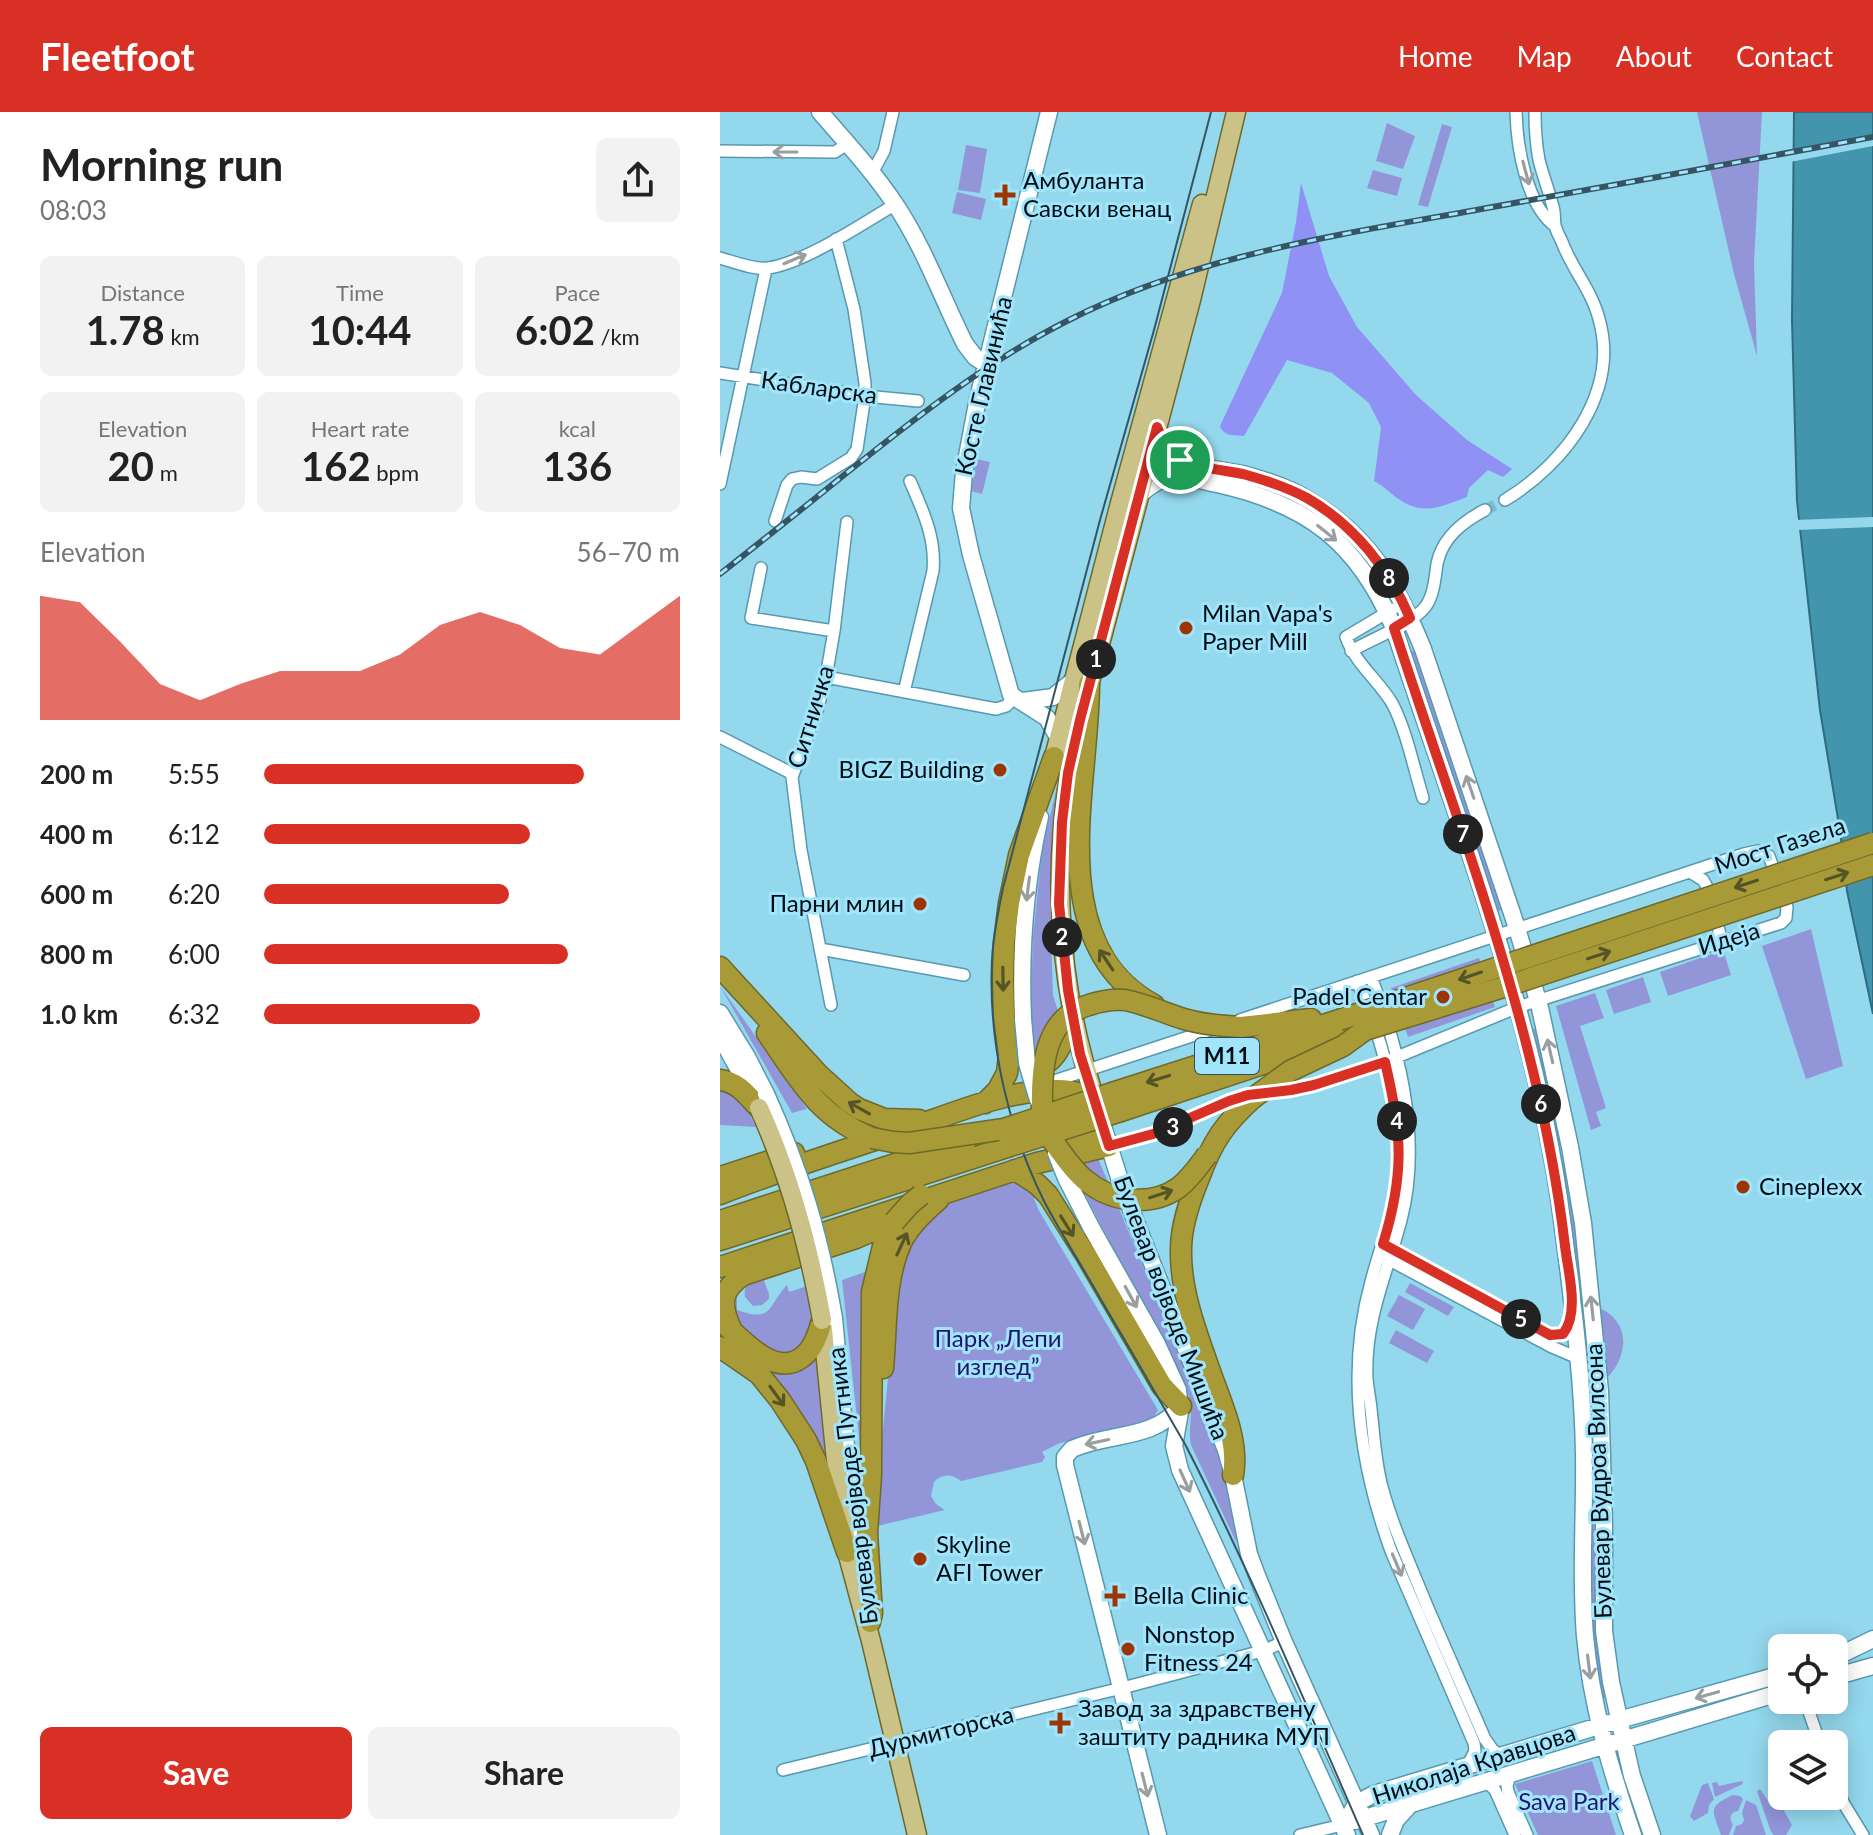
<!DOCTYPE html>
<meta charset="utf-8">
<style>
:root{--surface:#fff;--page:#f2f2f2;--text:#222;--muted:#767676;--accent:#d93025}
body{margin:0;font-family:Lato,sans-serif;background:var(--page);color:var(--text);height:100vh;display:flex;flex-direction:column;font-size:30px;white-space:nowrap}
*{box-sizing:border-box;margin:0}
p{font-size:26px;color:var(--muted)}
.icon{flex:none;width:44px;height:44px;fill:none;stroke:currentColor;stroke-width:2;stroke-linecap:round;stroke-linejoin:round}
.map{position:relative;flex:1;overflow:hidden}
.drawer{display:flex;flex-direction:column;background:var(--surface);width:720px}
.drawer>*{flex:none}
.buttons{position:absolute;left:1048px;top:1522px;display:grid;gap:16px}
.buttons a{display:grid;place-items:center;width:80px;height:80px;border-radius:12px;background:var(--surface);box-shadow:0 4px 20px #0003;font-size:40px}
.pin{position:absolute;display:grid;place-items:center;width:68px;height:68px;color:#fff;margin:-34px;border:4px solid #fff;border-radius:50%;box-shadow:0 2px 8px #0007}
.km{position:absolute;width:40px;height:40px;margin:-20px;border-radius:50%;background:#222;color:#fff;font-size:22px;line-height:40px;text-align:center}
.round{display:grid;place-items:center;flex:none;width:84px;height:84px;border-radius:12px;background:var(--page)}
.summary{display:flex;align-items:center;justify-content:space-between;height:136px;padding:0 40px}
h1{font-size:44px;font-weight:700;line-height:60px}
.metrics{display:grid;grid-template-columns:repeat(3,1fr);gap:12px;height:136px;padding:8px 40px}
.metrics div{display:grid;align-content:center;border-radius:12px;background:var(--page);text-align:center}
.metrics b{font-size:40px;font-weight:700}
.metrics small{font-size:22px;font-weight:400}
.metrics p{font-size:22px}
.chart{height:224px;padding:16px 40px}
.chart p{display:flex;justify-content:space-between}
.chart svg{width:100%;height:144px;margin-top:8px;fill:var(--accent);opacity:.7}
.cta{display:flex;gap:16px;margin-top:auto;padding:16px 40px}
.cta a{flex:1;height:92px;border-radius:12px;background:var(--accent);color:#fff;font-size:32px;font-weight:700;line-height:92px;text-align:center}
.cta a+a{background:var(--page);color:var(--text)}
ul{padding:0 40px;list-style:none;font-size:26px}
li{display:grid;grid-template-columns:128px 96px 1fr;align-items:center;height:60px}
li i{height:20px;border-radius:10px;background:var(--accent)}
header{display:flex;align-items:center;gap:48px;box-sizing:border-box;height:112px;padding:0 40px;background:var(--accent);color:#fff}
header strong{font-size:38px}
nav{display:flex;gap:44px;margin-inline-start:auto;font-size:28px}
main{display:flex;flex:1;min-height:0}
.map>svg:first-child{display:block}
</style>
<header>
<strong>Fleetfoot</strong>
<nav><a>Home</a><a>Map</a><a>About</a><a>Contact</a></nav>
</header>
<main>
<section class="drawer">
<div class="summary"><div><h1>Morning run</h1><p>08:03</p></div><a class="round"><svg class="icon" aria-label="share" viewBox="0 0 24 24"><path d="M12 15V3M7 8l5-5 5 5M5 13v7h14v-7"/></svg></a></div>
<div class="metrics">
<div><p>Distance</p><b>1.78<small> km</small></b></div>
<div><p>Time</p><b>10:44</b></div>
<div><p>Pace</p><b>6:02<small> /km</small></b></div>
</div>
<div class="metrics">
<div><p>Elevation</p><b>20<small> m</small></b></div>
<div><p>Heart rate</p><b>162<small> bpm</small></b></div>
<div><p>kcal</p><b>136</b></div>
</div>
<div class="chart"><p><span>Elevation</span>56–70 m</p>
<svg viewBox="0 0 160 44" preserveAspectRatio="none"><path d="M0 44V6L10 8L20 20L30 33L40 38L50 33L60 29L70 29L80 29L90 24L100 15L110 11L120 15L130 22L140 24L150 15L160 6V44z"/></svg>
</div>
<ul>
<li><b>200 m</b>5:55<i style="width:77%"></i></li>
<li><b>400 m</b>6:12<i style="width:64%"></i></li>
<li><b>600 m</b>6:20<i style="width:59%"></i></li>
<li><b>800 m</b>6:00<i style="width:73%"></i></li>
<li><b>1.0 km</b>6:32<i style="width:52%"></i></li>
</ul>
<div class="cta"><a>Save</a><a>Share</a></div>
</section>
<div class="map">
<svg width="1153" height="1723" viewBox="0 0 1153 1723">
<rect width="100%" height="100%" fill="#94d8ee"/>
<!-- green -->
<path fill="#9296d9" d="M977,0h65l-8,151 3,93 -23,-82z
M667,11l28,13 -12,33 -27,-8z
M722,12l10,3 -24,80 -10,-2z
M246,33l21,4 -7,44 -22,-3z
M653,58l29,8 -5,18 -30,-8z
M237,80l29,7 -5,21 -29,-7z
M256,347l14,3 -8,32 -11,-3z
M696,538l91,258 -9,3 -89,-259z
M348,628l-14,95 -4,73 3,87 5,16 2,20 -14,24 -24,7 -7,-35 15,-4 3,-85 9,-88z
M1091,817l32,137 -37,13 -44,-133z
M1003,838l8,25 -63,21 -8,-24z
M759,846l16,49 -87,30 -17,-49z
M923,865l8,25 -37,12 -8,-24z
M0,874l87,123 -15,4z
M875,881l9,25 -24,8 26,82 -10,4 5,14 -10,4 -35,-124z
M817,916l25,116 -7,1 -25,-115z
M0,974l19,9 17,32 -36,-2z
M375,1039l121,291 12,43 9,59 -46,-99c-3,-14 1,-27 0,-41 -2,-10 -8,-21 -13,-31l-111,-213z
M852,1045l20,145 17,397h-6l-11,-12 -8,-233 -30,-286z
M286,1070h22l10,27 120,201 -7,11 -91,22 -18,9 3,5 -3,5 -81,19c-9,-7 -18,-8 -27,1l-3,14 5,8 9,6 -72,17 26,-257 15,-41 29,-23 25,-11z
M148,1159l-4,211 -22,-202z
M41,1160l8,22v5l-7,6 -9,1 -8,-9c-2,-13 7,-18 16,-25z
M690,1171l44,24 -6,9 -43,-24z
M67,1173l2,7 18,-6 4,37 -9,29 -16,7 -21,-8 -35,-35 7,-28v22c37,13 30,-4 50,-25z
M679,1183l26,14 -12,21 -26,-14z
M877,1195c36,14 32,52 6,75z
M0,1213l37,34 63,-12 13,140 -98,-141 -15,-9z
M676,1218l38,21 -7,12 -38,-20z
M858,1632l2,6 -199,60 -2,-6z
M872,1649l24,74h-78l-23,-51z
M1022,1669l1,3 -28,13 -3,-14 5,-1 2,4z
M988,1671l6,16 -5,6 -1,8 -14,8 -4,-5 12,-31z
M1040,1677l13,19 5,-2 2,4 3,-1 9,16 -6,10h-12l-3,-3 -14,-41z
M1013,1683l7,1 3,3 -5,12 -4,1c-4,3 -5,8 -1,12l-4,11h-8c-8,-24 -15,-28 12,-40z
M1026,1688l10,5 10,30h-33l3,-9 6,-2 2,-4 -2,-7z"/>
<!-- forest -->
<path fill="#8f91f5" d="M581,71l28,93 28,51 59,68 51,45 45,29 -9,8 -15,-7 -19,18 -2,9c-25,9 -42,19 -67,3 -9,-6 -16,-14 -26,-19l7,-54 -12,-24 -37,-30 -45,-13 -43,76c-10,-1 -20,1 -24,-10l62,-133 14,-71z"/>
<!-- water -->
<path fill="#4395ae" stroke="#2f6c80" stroke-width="2" d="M1074,0h79v902l-26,-123 -7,-60 -20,-121 -23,-209 -5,-181z"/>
<!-- pier -->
<path fill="#94d8ee" d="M1153,23v11l-83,16v-12z
M1153,405v10l-76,3 -2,-10z"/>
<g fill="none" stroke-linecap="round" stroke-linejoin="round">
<!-- street-tunnel -->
<path stroke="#7ebacd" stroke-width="11" stroke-dasharray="11 5.5" stroke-linecap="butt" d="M765,398l20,-10"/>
<defs>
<path id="street" d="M796,0c1,35 10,92 39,114
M0,39l115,1 12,-8
M152,61l12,-22 9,-39
M0,146c14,4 34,12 48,10 37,-5 95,-45 128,-64
M0,261l145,23 53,5
M0,372l46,-215
M785,388c60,-36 115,-108 94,-181 -7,-28 -27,-50 -37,-77 -2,-5 -6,-11 -7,-17 -1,-6 0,-12 -2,-18 -4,-16 -10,-31 -14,-47 -3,-16 -4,-32 -4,-48
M55,409l12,-36 5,-6 9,-2 16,2 34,-21 6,-9 8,-53v-13l-11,-74 -18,-70
M41,456l-10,50 83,13
M673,497l-47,28c9,26 32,43 46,66 14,26 22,66 31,95
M631,539c19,-11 63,-28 75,-45 8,-12 9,-28 11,-42 5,-26 25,-42 48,-54
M106,565l170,32 10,-3 8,-8
M184,580l29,-121c3,-33 -10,-60 -23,-90
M0,625l73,37
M970,760l13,8 3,5 16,56
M100,837l144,26
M651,865c29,74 51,163 30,243 -14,53 -37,102 -34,159 1,10 3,20 4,30 3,26 4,52 11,78 11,41 29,79 45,119 19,44 39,89 58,133l7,10 9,7
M637,869c23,53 45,125 43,183 -2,42 -19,78 -29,118 -25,89 -11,183 20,269l83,192 1,8 -7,14
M111,893l-30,-155 -9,-73 25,-66 9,-34 8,-46 13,-109
M322,973l174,-57
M389,1034l44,-12 76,-33 19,-6 43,-5 23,-5 71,-23 133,-55 263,-84 5,-5 1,-11 -18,-51 -11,-5 -14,3 -504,166
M669,1135l161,88 13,-1 4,-3 5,-16
M664,1145l168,90 26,11
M1085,1588l15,44
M63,1658l347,-84 132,-35 22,-9
M790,1663l-3,11 1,6 19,43
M767,1670l8,8 20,45
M1114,1670l10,22 19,31
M580,1723l42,-10"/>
<path id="secondary" d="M100,0c26,30 53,59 75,92 29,43 47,94 70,140l10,13 12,8
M329,0l-71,286 -14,74 -3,36 10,47 40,140 36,23 12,21
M437,315c5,12 9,22 20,30 14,11 47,13 65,17 23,6 48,14 68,27 61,37 87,84 113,148l94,279 23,80 30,139 13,76 17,168 4,135v105l7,51 13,59 8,35 20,59
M418,384c32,-28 41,-20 79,-12 90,20 141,58 177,144 63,194 142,389 168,592 10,78 21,157 22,235 1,60 -4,121 1,181 6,68 26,135 48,199
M303,589l30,-4 21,-17
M0,901l27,44 19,37
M303,907c-3,-68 2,-135 17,-202
M0,924l34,61
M377,995l25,80 104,263 7,25 16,79 7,19 28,69 87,193
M372,1117l65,115 21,46 2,22 -6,34 6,24 167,365
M114,1206l11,120 15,115
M1114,1546l39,-19
M1114,1565l39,-11
M632,1699l5,-8 17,-9 245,-74 163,-46
M635,1709l427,-129
M438,1723l-93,-370v-8l7,-8c38,-17 80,-8 109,-43
M670,1723l6,-15 12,-13"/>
<path id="primary" d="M334,645l66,-254 82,-299
M377,993c-43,-128 -48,-254 -17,-385l111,-420 45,-188
M102,1208l13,131 12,101 24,89 46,194"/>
<path id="highway" d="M369,572c0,103 -48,260 65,321
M0,855l99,108 31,28 9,6 25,10 35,1
M506,914l15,1 70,-8
M47,921c31,45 51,84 105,105
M317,955c22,-5 28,-32 35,-51
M0,968c18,2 27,15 39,28
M395,980l224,-72
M265,991l13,-13 9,-17 2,-18 -5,-39 -1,-37 1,-36 5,-40 10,-48 35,-98
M401,999l229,-76
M295,1058l22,14 11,11 39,62 75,129 19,20
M0,1065l74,-24
M0,1082c58,-23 119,-42 179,-62 51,-17 105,-42 159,-42 15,0 28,5 39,15 -2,32 -15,41 -43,53
M0,1109l246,-80
M0,1128l287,-93
M0,1155l317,-104 72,-17
M1,1209c19,16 52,57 80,37 12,-8 17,-23 21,-38
M11,1217c-11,-25 -11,-38 12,-54l113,-37 38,-16
M0,1235l39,27 21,26 26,40 10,21 31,91
M163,1256c4,-41 1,-87 18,-125 8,-17 23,-31 37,-43
M513,1363c6,-34 -11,-70 -22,-101 -14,-40 -31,-82 -30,-125 0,-24 9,-49 18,-71 13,-36 26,-55 54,-80
M150,1510l2,-9 -5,-80 4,-58 1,-183 12,-50 10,-20"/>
</defs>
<!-- street casing -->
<use href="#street" stroke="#5799ae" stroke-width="14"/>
<!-- secondary casing -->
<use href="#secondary" stroke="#5799ae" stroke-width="19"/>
<!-- primary casing -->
<use href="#primary" stroke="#6d692b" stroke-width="21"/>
<!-- highway casing -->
<use href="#highway" stroke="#6d692b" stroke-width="23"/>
<!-- street -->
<use href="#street" stroke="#fff" stroke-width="11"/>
<!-- secondary -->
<use href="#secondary" stroke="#fff" stroke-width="16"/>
<!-- primary -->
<use href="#primary" stroke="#cbc287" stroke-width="18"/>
<!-- highway -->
<use href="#highway" stroke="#a89a37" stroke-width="20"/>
<!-- tram -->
<path stroke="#345561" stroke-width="2" d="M491,0l-57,218 -54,190 -97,368c-5,24 -10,48 -11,72 -4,83 16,169 53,243 17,32 37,63 55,95 29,49 58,99 86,148 65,127 120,259 177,389"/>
<defs>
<path id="rail" d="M0,462c43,-34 86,-68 129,-103 69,-55 139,-110 218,-150 131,-67 277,-87 420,-113 129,-23 257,-47 386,-71"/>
</defs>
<!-- rail casing -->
<use href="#rail" stroke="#345561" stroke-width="6"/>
<!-- rail -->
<use href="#rail" stroke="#a1e5fc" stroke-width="3" stroke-dasharray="9" stroke-linecap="butt"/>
<defs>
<path id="secondary-bridge" d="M303,907l4,44 11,37
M46,982c35,77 54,142 68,224
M336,1041l10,25 26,51"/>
<path id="primary-bridge" d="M39,996c31,68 50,139 63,212"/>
<path id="highway-bridge" d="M619,908l534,-177
M533,986l37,-27 53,-25 22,-16 145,-45 363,-120
M322,1001c-1,-41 0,-95 47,-108 12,-4 24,-6 36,-5 21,4 39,13 59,19 14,4 28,6 42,7
M152,1026l21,4 16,1 95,-14 111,-37
M332,1028c10,13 19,28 32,39 25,22 65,29 94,9 12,-9 20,-21 29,-33
M287,1035l114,-36
M174,1110l16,-18 11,-9"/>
</defs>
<!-- secondary-bridge casing -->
<use href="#secondary-bridge" stroke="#5799ae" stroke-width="19" stroke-linecap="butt"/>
<!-- primary-bridge casing -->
<use href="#primary-bridge" stroke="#6d692b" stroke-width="21" stroke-linecap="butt"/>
<!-- highway-bridge casing -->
<use href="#highway-bridge" stroke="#6d692b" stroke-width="23" stroke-linecap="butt"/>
<!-- secondary-bridge -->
<use href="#secondary-bridge" stroke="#fff" stroke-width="16"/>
<!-- primary-bridge -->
<use href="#primary-bridge" stroke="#cbc287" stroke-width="18"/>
<!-- highway-bridge -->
<use href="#highway-bridge" stroke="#a89a37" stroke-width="20"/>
</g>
<!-- one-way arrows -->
<defs><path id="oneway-shaft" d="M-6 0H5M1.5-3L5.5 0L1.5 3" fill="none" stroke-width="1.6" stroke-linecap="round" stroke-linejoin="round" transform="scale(2)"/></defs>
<g stroke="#999fa1">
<use href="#oneway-shaft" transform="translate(65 40) rotate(180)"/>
<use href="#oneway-shaft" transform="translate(806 61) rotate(75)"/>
<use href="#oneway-shaft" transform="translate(75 147) rotate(-23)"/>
<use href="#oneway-shaft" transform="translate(607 421) rotate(39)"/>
<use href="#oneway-shaft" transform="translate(750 675) rotate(-109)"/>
<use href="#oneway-shaft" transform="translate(308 777) rotate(97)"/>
<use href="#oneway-shaft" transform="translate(830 939) rotate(-103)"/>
<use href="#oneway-shaft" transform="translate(411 1185) rotate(61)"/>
<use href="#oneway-shaft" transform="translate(872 1196) rotate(-96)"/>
<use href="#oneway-shaft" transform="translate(377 1330) rotate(168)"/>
<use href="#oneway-shaft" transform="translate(465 1369) rotate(66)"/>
<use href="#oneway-shaft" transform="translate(362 1421) rotate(76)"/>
<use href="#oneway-shaft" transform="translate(677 1453) rotate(67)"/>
<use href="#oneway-shaft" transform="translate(869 1555) rotate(83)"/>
<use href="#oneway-shaft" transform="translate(987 1583) rotate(164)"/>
<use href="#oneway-shaft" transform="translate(425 1673) rotate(76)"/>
</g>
<g stroke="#545426">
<use href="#oneway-shaft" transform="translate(1117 764) rotate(-18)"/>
<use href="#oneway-shaft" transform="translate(1026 772) rotate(162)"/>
<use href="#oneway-shaft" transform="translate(879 843) rotate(-18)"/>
<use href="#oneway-shaft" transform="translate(386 848) rotate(-124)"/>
<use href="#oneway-shaft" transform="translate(750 864) rotate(161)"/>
<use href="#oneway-shaft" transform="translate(283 867) rotate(89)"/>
<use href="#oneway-shaft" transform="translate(438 967) rotate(163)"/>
<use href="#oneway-shaft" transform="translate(139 996) rotate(-151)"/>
<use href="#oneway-shaft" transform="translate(441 1082) rotate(-18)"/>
<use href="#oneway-shaft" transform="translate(347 1114) rotate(58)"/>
<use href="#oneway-shaft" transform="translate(182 1132) rotate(-65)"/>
<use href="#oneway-shaft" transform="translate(57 1284) rotate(54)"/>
</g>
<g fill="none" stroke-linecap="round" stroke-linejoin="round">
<defs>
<path id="route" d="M437,315c5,12 9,22 20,30 15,11 48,13 66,17 22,6 44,13 64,24 47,27 82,71 103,120l-16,10c66,204 146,404 171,618 3,26 15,66 -2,88l-13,1 -167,-91c22,-71 19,-111 2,-182l-71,23 -23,5 -43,5 -19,6 -76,33 -44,12 -29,-92 -12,-64 -9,-86 3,-82 6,-49 12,-53z"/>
</defs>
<!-- route casing -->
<use href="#route" stroke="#fff" stroke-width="16"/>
<!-- route -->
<use href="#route" stroke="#d93025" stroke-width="10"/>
</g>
<!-- markers -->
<g fill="#9b3603" stroke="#a1e5fc" stroke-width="3">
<path d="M281 71h8v8h8v8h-8v8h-8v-8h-8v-8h8z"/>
<circle cx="466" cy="516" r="8"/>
<circle cx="280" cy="658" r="8"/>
<circle cx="200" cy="792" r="8"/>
<circle cx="723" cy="885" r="8"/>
<circle cx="1023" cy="1075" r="8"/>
<circle cx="200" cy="1447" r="8"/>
<path d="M391 1472h8v8h8v8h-8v8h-8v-8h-8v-8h8z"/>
<circle cx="408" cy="1537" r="8"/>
<path d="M336 1599h8v8h8v8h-8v8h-8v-8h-8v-8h8z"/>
</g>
<g text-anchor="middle" stroke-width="6" stroke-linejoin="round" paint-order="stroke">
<!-- shield labels -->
<rect fill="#a1e5fc" stroke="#304e5a" stroke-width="2" x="475" y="926" width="64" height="36" rx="6"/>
<g font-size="22" font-weight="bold" fill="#000e14">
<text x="507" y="952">M11</text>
</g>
<!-- poi labels -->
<g font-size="24" fill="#000e14" stroke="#a1e5fc" text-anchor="start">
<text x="303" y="77">Амбуланта<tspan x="303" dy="28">Савски венац</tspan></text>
<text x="482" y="510">Milan Vapa's<tspan x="482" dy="28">Paper Mill</tspan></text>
<text x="264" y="666" text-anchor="end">BIGZ Building</text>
<text x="184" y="800" text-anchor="end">Парни млин</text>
<text x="707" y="893" text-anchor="end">Padel Centar</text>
<text x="1039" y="1083">Cineplexx</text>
<text x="216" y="1441">Skyline<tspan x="216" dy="28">AFI Tower</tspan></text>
<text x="413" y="1492">Bella Clinic</text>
<text x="424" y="1531">Nonstop<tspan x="424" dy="28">Fitness 24</tspan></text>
<text x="358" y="1605">Завод за здравствену<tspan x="358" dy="28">заштиту радника МУП</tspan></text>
</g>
<!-- street labels -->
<g font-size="24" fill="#000e14" stroke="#a1e5fc">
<text transform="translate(264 274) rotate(-77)" y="8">Косте Главинића</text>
<text transform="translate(99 276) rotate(8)" y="8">Кабларска</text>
<text transform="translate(91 605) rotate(-73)" y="8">Ситничка</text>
<text transform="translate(1060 734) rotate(-18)" y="8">Мост Газела</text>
<text transform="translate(1009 827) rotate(-17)" y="8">Идеја</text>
<text transform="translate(451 1196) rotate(69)" y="8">Булевар војводе Мишића</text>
<text transform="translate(879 1369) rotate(-92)" y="8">Булевар Вудроа Вилсона</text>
<text transform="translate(133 1374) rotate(-97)" y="8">Булевар војводе Путника</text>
<text transform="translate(221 1620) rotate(-14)" y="8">Дурмиторска</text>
<text transform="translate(754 1653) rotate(-18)" y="8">Николаја Кравцова</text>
</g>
<!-- park labels -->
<g font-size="24" fill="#24146c" stroke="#a1e5fc">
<text x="278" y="1235">Парк „Лепи<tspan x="278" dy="28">изглед”</tspan></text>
<text x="849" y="1698">Sava Park</text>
</g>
</g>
</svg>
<div class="buttons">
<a><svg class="icon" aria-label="locate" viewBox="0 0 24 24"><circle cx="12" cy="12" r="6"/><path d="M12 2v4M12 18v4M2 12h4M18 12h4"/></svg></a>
<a><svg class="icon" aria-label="layers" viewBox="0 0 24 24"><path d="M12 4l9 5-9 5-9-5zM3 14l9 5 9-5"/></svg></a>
</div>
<div class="pin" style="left:460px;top:348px;background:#1e9e55"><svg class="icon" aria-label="arrive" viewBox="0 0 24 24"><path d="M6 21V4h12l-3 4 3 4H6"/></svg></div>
<b class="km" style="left:376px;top:547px">1</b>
<b class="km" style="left:342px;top:825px">2</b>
<b class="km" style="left:453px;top:1015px">3</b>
<b class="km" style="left:677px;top:1009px">4</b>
<b class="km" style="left:801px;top:1207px">5</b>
<b class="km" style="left:821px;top:992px">6</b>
<b class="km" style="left:743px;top:722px">7</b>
<b class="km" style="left:669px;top:466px">8</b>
</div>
</main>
